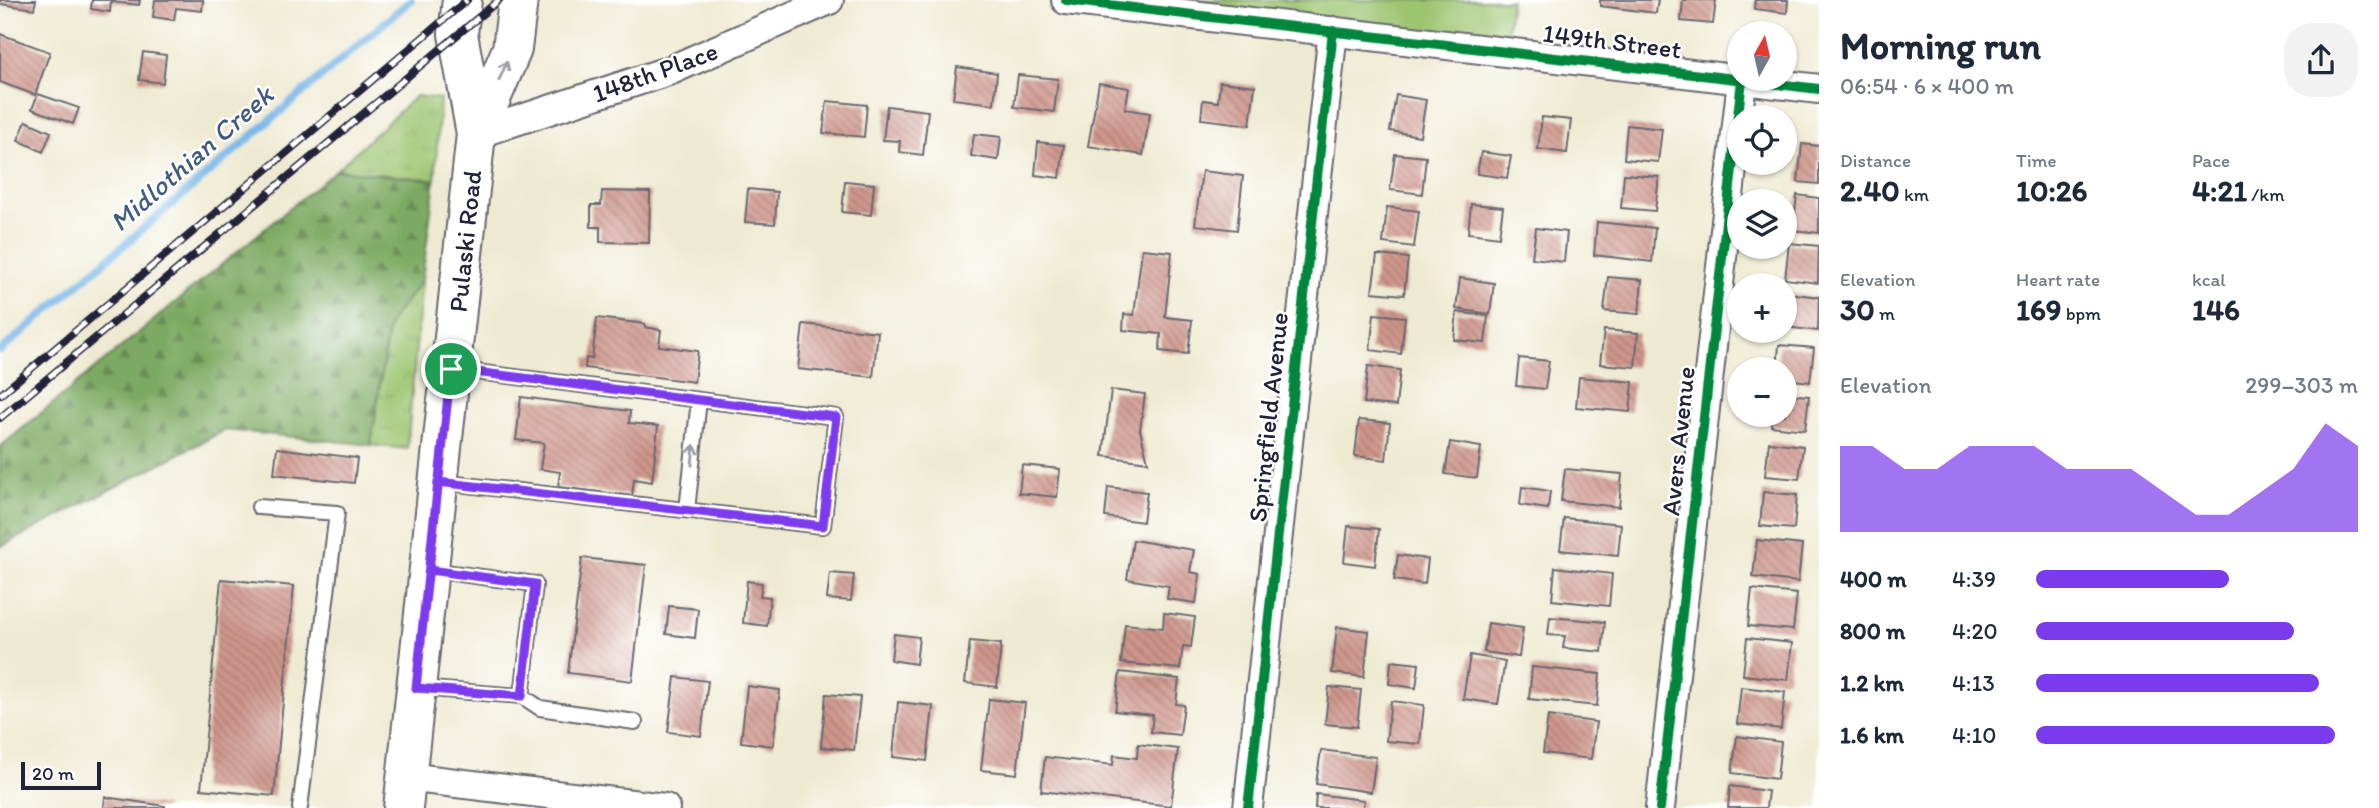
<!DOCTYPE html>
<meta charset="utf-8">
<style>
:root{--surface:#fff;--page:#f2f2f3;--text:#1f2937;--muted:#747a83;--accent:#7c3aed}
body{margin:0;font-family:Itim,sans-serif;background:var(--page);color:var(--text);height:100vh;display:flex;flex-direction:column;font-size:26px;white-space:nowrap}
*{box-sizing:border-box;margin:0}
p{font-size:23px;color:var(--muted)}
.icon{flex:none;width:38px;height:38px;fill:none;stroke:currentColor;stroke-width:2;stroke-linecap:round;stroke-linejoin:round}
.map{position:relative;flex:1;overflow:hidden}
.side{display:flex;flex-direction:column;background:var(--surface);width:560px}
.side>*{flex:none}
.needle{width:46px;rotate:8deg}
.fabs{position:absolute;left:1727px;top:21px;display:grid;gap:14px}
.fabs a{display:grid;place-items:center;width:70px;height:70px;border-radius:50%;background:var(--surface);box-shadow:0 2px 5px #0004;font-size:35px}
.scale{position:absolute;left:21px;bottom:18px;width:80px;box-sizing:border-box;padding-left:7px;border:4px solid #22223b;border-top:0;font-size:19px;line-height:24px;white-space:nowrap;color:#22223b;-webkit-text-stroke:5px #fff;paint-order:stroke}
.pin{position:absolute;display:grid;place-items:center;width:60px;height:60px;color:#fff;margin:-30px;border:4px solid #fff;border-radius:50%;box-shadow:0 2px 7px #0007}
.round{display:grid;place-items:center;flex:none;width:74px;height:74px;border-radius:28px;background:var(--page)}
.overview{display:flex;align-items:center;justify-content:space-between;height:119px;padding:0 21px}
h1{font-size:38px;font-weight:700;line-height:52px}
.metrics{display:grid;grid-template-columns:repeat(3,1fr);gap:10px;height:119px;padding:7px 21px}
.metrics div{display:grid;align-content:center}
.metrics b{font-size:30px;font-weight:700}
.metrics small{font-size:19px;font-weight:400}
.metrics p{font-size:19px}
.chart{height:196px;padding:14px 21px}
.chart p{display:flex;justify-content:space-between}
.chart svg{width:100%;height:126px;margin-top:7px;fill:var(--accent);opacity:.7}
ul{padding:0 21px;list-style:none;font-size:23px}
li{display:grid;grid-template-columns:112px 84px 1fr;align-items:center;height:52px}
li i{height:18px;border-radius:9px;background:var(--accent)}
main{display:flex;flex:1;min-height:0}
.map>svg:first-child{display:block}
</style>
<main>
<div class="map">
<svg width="1819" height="808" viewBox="0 0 1819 808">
<defs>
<pattern id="grass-tufts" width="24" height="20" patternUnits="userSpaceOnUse" patternTransform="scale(1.75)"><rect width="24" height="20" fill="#9cc570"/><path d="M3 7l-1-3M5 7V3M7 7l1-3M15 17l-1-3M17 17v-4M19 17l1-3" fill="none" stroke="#86a962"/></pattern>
<pattern id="forest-firs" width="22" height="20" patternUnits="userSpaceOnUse" patternTransform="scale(1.75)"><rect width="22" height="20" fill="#7daa62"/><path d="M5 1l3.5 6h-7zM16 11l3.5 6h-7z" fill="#668a52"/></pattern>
<pattern id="building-back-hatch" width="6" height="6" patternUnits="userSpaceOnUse" patternTransform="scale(1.75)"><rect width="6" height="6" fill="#cf968b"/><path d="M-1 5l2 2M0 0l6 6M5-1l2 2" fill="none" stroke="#a87a73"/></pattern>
</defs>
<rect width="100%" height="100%" fill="#fff"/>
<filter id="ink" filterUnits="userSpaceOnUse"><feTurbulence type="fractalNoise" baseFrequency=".0143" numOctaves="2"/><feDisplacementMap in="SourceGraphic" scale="14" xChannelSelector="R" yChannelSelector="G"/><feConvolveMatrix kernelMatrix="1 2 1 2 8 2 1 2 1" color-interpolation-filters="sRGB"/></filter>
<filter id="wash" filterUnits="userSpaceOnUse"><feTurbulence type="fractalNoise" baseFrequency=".00686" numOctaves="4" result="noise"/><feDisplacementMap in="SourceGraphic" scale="28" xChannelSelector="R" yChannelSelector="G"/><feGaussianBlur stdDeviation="1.57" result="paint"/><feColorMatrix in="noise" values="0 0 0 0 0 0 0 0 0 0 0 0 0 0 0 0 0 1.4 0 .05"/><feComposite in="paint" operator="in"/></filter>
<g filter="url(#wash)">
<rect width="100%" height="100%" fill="#eeead2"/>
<!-- grass -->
<path fill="url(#grass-tufts)" stroke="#5f7456" stroke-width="2" d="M416,96l24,3 -5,81 -99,-10z
M422,280l-15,169 -36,-4 18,-122z"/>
<!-- forest -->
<path fill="url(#forest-firs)" stroke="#50664e" stroke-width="2" d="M336,170l99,10 -13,100 -33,43 -18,122 -146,-15 -225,117v-100z"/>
<!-- park -->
<path fill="#9cc570" stroke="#5f7456" stroke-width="2" d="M1066,0h445l-7,51z"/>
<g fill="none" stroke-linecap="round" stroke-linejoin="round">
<!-- stream -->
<path stroke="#73b3e7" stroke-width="8" d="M0,351l411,-351"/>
</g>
<g id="blocks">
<!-- building -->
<path fill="url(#building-back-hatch)" d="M0,0h36l-2,9 -34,-5z
M92,0h19l-1,12 -19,-3z
M111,0h29l-1,5 -28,-3z
M155,0h48l-1,11 -26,-3 -2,12 -21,-3z
M1600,0h58l-2,13 -56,-7z
M1683,0h33l-3,24 -32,-3z
M1755,0h33l-1,13 -33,-4z
M0,34l50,18 -15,43 -35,-13z
M143,52l23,3 -3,28 -24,-3z
M957,67l40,6 -3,31 -41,-5z
M1018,75l40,4 -4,33 -40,-5z
M1220,82l35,4 -5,39 -49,-6 2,-19 15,2z
M1099,83l30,5 -4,21 25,4 -7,42 -55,-9z
M38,94l41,14 -6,16 -41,-15z
M1396,95l30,5 -6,36 -30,-5z
M827,101l40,4 -3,32 -41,-4z
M887,106l41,5 -5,44 -24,-3 1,-11 -17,-1z
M1542,117l29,3 -4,33 -29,-4z
M26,121l25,11 -8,20 -25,-12z
M1627,125l35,4 -4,33 -34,-3z
M974,134l27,3 -3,23 -27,-4z
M1038,142l26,3 -4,33 -25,-3z
M1802,144l17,2v38l-21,-2z
M1481,152l30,4 -4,22 -30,-4z
M1395,154l31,3 -4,37 -32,-4z
M1202,171l41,5 -6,54 -42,-5z
M1624,174l35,3 -4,34 -34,-3z
M845,181l29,3 -3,31 -29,-3z
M748,189l29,3 -2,32 -30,-2z
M602,191l48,1 -1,51 -49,-1v-15h-9v-22h10z
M1797,195l22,3v35l-26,-3z
M1471,204l32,3 -4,30 -31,-4z
M1387,207l32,4 -5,36 -31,-4z
M1597,222l58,6 -3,34 -58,-7z
M1536,228l31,4 -3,30 -32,-4z
M1789,243l30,3 -1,37 -33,-4z
M1142,249l30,3 -7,65 27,3 -4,34 -28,-3 1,-17 -38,-4 1,-16 10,1z
M1377,255l31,3 -4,37 -32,-3z
M1608,277l34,3 -3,34 -35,-3z
M1460,278l34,5 -4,31 -34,-5z
M1787,293l32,4 -1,34 -33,-4z
M1457,312l31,4 -3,27 -31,-3z
M1374,314l31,3 -4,37 -31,-4z
M597,318l48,6v3l16,3 -2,16 39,5 -4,31 -109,-14 1,-10 6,1z
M803,324l75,8 -5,45 -75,-8z
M1604,330l34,3 -3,34 -35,-3z
M1779,345l35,3 -4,34 -25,-3v-10h-8z
M1519,358l30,3 -4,28 -29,-3z
M1368,366l32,4 -4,36 -32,-3z
M1579,377l54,5 -3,30 -54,-5z
M1111,390l34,4 -5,36 8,32 -45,-6z
M1785,394l24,2 -4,34 -34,-4 1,-11h13z
M521,397l109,14 -1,12 29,3 -6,56 -18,-3 -2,17 -74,-9 2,-15 -20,-3 4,-26 -28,-3z
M1359,420l31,3 -4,37 -31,-4z
M1450,442l31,5 -4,31 -32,-4z
M1769,442l34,4 -4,33 -34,-3z
M277,448l80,10 -3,25 -80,-9z
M1022,465l38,4 -3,28 -38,-4z
M1565,469l57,5 -3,33 -58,-6z
M1108,487l39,5 -4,30 -38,-5z
M1522,487l28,4 -2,18 -28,-4z
M1763,492l34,3 -3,34 -34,-3z
M1564,518l57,6 -3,32 -58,-6z
M1348,526l31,3 -4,37 -31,-4z
M1133,540l61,10 -4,22 10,2 -4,29 -29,-4 2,-13 -42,-7z
M1757,540l45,5 -4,37 -45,-5z
M1398,555l30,4 -3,25 -31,-4z
M582,558l64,7 -14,116 -64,-8z
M1555,567l57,7 -3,32 -57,-6z
M830,573l24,2 -3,26 -24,-2z
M221,579l73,7 -20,210 -73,-7z
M747,581l15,2 -2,13 10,1 -3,29 -24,-3z
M1752,589l45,5 -4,36 -45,-4z
M669,606l29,3 -3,29 -29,-4z
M1164,613l31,4 -4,30 -8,-1 -3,23 -59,-6 4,-39 38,4z
M1550,617l55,5 -3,30 -39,-4 2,-12 -17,-1z
M1488,623l35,5 -4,29 -35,-5z
M1337,627l32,4 -5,46 -32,-4z
M894,634l25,3 -3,27 -25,-4z
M1747,638l45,5 -4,37 -45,-5z
M970,641l31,3 -4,43 -32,-4z
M1470,655l35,6 -7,43 -35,-5z
M1391,661l28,3 -3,24 -27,-4z
M1532,667l68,7 -3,32 -68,-7z
M1120,672l59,7 -3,25 8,1 -4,30 -29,-3 2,-17 -38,-4z
M675,677l33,4 -7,55 -33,-4z
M747,686l33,4 -7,56 -32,-4z
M1329,687l32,3 -4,37 -32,-3z
M1741,687l44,5 -4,37 -44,-5z
M826,694l34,3 -6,53 -33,-3z
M989,699l36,4 -8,71 -36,-4z
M1391,701l33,4 -4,39 -34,-3z
M898,702l35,4 -6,55 -34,-4z
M1548,716l48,6 -5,37 -48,-6z
M1737,736l44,6 -4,37 -45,-6z
M1138,744l40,5 -7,57 -130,-15 4,-34 68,8 1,-10 23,3z
M1321,750l55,7 -5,35 -55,-8z
M1730,786l38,5 -2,17h-38z
M1316,794l48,6 -1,8h-48z
M105,797l60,9v2h-61z"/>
</g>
</g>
<g filter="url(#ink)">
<use href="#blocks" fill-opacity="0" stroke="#696870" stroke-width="2"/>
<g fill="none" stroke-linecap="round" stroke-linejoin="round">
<defs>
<path id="service" d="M440,482l383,44 13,-109 -384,-48
M259,507l78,6 -37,295
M687,510l12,-110
M417,688l105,8 13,-112 -105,-14
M522,696l18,12 95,14"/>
<path id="minor" d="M1066,0l753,89
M476,134l195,-64 158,-70
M406,777l259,31
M1248,808l85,-777
M1660,808l82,-728"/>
<path id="secondary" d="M462,0l-4,34 18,100
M403,808l73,-674 36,-85 6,-49"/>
</defs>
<!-- service casing -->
<use href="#service" stroke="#696870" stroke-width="18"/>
<!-- minor casing -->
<use href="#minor" stroke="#696870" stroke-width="32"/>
<!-- secondary casing -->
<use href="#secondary" stroke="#696870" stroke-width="42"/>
<!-- service -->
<use href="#service" stroke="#fff" stroke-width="14"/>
<!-- minor -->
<use href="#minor" stroke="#fff" stroke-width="28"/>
<!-- secondary -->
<use href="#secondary" stroke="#fff" stroke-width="38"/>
<defs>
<path id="rail" d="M0,395l467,-395
M0,418l499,-418"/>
</defs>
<!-- rail casing -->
<use href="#rail" stroke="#22223b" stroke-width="8"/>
<!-- rail -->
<use href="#rail" stroke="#fff" stroke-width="5" stroke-dasharray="16" stroke-linecap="butt"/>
<defs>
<path id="cycleway" d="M1066,0l753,89
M1248,808l85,-777
M1660,808l82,-728"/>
</defs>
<!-- cycleway casing -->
<use href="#cycleway" stroke="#fff" stroke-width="15"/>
<!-- cycleway -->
<use href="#cycleway" stroke="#00873e" stroke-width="10"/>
</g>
<!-- one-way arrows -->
<defs><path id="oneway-shaft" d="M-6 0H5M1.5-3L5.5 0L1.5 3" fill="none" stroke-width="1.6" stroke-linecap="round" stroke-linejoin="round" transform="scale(1.75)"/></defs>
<g stroke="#9c9ca7">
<use href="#oneway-shaft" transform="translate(503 71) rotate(-67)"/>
<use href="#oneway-shaft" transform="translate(693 455) rotate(-84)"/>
</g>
</g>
<g fill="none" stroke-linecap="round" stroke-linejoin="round" filter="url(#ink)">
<defs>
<path id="route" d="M451,369l-22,201 106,14 -13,112 -106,-8 22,-206 385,44 13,-109 -385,-48"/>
</defs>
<!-- route casing -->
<use href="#route" stroke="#fff" stroke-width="14"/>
<!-- route -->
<use href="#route" stroke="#7c3aed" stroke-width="9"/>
</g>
<g text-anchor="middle" stroke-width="5" stroke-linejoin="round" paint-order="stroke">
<!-- street labels -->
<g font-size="26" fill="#22223b" stroke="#fff">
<text transform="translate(1612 41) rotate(7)" y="9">149th Street</text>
<text transform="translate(655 72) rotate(-20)" y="9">148th Place</text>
<text transform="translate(465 241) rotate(-84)" y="9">Pulaski Road</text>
<text transform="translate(1268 417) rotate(-84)" y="9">Springfield Avenue</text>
<text transform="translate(1678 441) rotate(-84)" y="9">Avers Avenue</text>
</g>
<!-- water labels -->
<g font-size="28" font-style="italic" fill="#425c80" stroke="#fff">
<text transform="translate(191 158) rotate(-41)" y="10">Midlothian Creek</text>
</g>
</g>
</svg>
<div class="fabs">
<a><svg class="needle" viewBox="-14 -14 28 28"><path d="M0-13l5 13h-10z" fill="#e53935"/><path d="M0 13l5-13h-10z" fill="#747a83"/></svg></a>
<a><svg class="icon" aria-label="locate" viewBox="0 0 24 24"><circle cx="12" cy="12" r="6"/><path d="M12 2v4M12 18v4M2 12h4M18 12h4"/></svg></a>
<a><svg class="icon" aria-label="layers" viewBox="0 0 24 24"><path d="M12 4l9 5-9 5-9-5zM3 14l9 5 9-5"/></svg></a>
<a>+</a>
<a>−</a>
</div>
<div class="scale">20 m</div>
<div class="pin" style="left:451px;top:369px;background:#1e9e55"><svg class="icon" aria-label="arrive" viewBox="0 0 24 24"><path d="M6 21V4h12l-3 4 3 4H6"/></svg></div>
</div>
<section class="side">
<div class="overview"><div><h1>Morning run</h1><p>06:54 · 6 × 400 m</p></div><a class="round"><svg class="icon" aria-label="share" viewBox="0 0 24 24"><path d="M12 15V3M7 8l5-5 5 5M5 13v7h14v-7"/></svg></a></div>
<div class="metrics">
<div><p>Distance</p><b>2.40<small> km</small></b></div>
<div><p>Time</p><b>10:26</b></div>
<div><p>Pace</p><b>4:21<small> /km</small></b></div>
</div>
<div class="metrics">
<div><p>Elevation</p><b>30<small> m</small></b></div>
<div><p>Heart rate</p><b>169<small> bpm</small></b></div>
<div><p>kcal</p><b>146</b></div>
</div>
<div class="chart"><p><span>Elevation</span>299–303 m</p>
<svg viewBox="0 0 160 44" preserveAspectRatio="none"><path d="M0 44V14L10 14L20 22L30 22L40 14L50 14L60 14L70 22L80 22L90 22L100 30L110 38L120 38L130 30L140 22L150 6L160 14V44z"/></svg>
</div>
<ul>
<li><b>400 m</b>4:39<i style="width:60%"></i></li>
<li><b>800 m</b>4:20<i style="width:80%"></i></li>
<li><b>1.2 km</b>4:13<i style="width:88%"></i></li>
<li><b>1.6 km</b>4:10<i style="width:93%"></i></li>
</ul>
</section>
</main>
